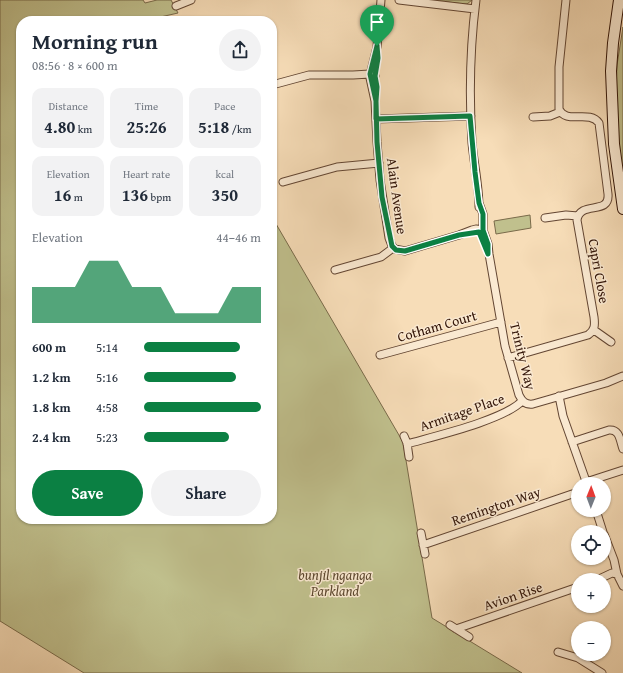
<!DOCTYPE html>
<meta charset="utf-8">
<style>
:root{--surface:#fff;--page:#f2f2f3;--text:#1f2937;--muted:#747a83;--accent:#0b8043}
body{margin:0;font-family:"Gentium Book Plus",serif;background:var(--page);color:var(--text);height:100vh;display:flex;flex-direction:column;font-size:15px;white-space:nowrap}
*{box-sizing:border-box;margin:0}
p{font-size:13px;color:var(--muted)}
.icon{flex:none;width:22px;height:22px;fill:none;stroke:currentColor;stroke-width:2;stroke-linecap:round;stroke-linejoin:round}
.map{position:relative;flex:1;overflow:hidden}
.panel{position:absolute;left:16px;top:16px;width:261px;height:508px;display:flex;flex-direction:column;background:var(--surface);border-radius:16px;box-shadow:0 1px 3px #0004}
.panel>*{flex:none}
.needle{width:26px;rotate:1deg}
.tools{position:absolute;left:571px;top:477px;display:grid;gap:8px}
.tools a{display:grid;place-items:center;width:40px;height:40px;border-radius:50%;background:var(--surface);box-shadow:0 1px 3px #0004;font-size:20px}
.pin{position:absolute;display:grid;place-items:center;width:34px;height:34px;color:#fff;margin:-41px -17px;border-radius:50% 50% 50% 0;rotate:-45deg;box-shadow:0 0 4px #0007}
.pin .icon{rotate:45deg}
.round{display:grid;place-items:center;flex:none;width:42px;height:42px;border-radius:21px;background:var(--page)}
.headline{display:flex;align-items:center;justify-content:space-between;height:68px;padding:0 16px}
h1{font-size:22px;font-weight:700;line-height:30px}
.metrics{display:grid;grid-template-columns:repeat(3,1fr);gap:6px;height:68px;padding:4px 16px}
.metrics div{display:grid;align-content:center;border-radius:10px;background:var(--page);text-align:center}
.metrics b{font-size:17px;font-weight:700}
.metrics small{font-size:11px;font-weight:400}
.metrics p{font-size:11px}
.chart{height:112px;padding:8px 16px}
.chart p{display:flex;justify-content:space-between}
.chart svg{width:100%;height:72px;margin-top:4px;fill:var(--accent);opacity:.7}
.primary-button{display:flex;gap:8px;margin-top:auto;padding:8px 16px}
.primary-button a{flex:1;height:46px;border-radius:24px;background:var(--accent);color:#fff;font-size:16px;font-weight:700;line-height:46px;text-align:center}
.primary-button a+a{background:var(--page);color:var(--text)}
ul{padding:0 16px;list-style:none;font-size:13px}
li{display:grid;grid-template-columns:64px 48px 1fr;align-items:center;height:30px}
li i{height:10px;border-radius:5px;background:var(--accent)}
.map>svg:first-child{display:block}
</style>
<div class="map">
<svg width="623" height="673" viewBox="0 0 623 673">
<rect width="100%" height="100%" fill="#f7ddb8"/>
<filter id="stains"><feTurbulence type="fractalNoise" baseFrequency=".005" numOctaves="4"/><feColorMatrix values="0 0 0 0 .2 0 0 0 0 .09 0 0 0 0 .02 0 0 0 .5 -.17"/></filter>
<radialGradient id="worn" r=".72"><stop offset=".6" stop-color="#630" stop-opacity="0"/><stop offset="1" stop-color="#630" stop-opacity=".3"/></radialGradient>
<!-- green -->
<path fill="#c0c08d" stroke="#796a4a" d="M0,0h143l2,3 12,-3h14l7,13 -22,5 1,3h-136v498h251v-302l131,225 29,176 90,55h-438l-84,-52z
M432,0h40l-5,4h-3z
M623,27v159l-8,-75 2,-46z
M530,215l1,13 -35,6 -2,-13z"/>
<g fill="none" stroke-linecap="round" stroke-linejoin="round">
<defs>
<path id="street" d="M381,0l-4,47 -6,24 -1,7 5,23 2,41 3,38 9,58 3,8 3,3 10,2 54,-16 13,-5 4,-1 7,1
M399,0l76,9
M476,0c-6,47 -7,95 -4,143 2,21 7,43 7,64
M176,6l15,-6
M272,85l37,-10h44l17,-1 5,2
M533,117l17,-1 10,-4
M376,119l95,-3
M283,182l54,-15 42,-4
M479,203l4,11v16l5,14 1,10 16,92 14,49c3,6 6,10 14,9l73,-21 17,-7
M545,218l21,-3 12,1
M335,270l46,-13 12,-9
M594,330l17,12
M380,355l121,-33
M508,358l80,-23c7,-5 7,-10 6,-18l-17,-97c3,-20 33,-4 31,-26l-9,-71c-10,-14 -33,2 -40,-14v-42l7,-67
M559,396l4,20 24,68
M404,436l3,7 2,14
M572,442l37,-12c11,-1 11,11 14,19
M407,444c28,-8 97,-24 115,-43
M586,482l37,-12
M596,510l7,22
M421,533l4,21
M604,534l10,26 3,14 6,12
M423,545l155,-53
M597,580l15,-7 5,1
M450,625l19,12
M456,629l122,-42
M558,652l20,6 24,15"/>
<path id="secondary" d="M619,0l-6,43 -2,28 3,73 9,65"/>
</defs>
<!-- street casing -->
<use href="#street" stroke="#634633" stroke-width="9"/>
<!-- secondary casing -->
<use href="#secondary" stroke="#321407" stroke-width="12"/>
<!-- street -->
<use href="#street" stroke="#fae9d1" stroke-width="7"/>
<!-- secondary -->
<use href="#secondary" stroke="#fae9d1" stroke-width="10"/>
</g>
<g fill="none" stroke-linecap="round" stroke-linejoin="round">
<defs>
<path id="route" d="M377,46l1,12 -3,18 2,11 -1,14 1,41 5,55 10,49 4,4 9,1 54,-16 20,-3 9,22v-10l-5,-14v-16l-4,-11 -4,-31 -5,-56 -94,3v-18l-6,-27 7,-28"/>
</defs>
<!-- route casing -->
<use href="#route" stroke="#fff" stroke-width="8"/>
<!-- route -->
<use href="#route" stroke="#0b8043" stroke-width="5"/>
</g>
<g text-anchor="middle" stroke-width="3" stroke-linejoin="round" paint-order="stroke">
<!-- street labels -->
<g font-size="14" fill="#321407" stroke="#fae9d1">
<text transform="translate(397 196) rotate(82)" y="5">Alain Avenue</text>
<text transform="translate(599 271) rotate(80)" y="5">Capri Close</text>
<text transform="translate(437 326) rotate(-16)" y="5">Cotham Court</text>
<text transform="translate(523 356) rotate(76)" y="5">Trinity Way</text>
<text transform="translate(462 412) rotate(-19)" y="5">Armitage Place</text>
<text transform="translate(496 506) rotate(-19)" y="5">Remington Way</text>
<text transform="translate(513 596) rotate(-19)" y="5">Avion Rise</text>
</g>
<!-- park labels -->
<g font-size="14" font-style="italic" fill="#5d482f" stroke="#fae9d1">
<text x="335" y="580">bunjil nganga<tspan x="335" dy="16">Parkland</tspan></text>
</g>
</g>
<rect width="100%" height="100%" filter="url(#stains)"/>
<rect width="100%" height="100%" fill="url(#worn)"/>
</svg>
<div class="tools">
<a><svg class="needle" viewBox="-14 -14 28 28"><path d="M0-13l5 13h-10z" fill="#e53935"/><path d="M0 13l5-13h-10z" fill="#747a83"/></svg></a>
<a><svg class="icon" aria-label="locate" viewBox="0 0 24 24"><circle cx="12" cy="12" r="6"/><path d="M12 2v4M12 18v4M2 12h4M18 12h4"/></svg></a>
<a>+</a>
<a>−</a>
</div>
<div class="pin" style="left:377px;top:46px;background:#1e9e55"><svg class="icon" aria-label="arrive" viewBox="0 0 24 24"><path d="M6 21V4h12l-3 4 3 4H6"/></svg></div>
<section class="panel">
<div class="headline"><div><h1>Morning run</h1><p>08:56 · 8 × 600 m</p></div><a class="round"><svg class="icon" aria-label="share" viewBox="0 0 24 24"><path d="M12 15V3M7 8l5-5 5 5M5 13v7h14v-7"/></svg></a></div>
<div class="metrics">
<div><p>Distance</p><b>4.80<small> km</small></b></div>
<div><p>Time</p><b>25:26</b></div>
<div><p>Pace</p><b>5:18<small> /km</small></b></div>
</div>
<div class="metrics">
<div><p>Elevation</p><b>16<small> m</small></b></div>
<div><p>Heart rate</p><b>136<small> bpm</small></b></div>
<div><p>kcal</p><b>350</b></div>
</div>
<div class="chart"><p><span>Elevation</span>44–46 m</p>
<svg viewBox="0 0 160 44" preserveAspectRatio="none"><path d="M0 44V22L10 22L20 22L30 22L40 6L50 6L60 6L70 22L80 22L90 22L100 38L110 38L120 38L130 38L140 22L150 22L160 22V44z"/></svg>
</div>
<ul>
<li><b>600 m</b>5:14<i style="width:82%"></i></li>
<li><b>1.2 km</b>5:16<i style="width:79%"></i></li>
<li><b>1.8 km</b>4:58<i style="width:100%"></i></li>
<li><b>2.4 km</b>5:23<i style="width:73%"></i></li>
</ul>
<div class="primary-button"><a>Save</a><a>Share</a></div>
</section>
</div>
